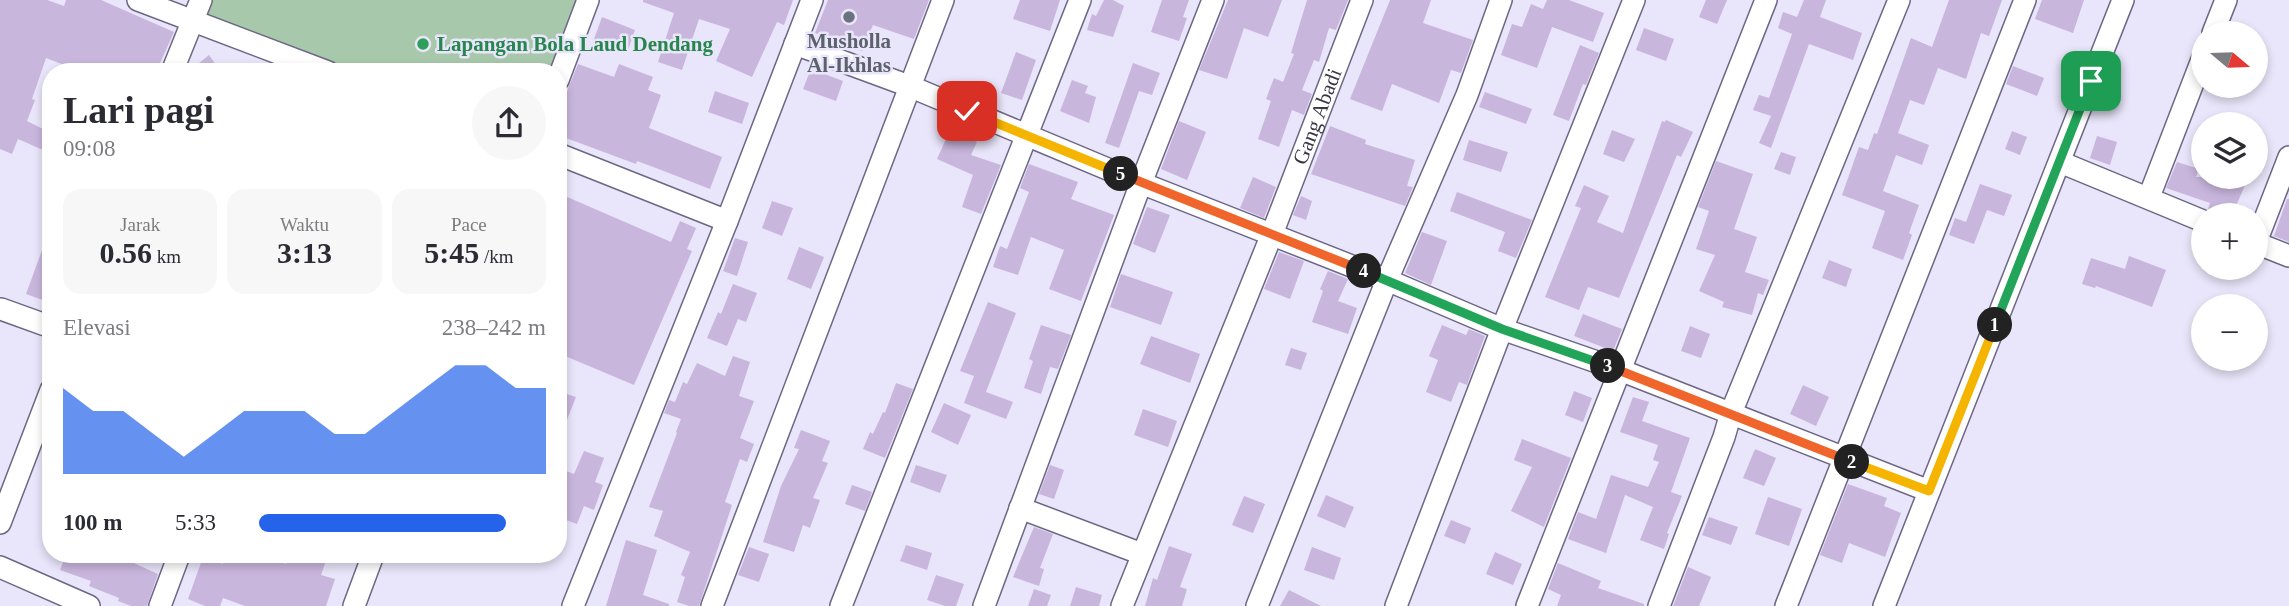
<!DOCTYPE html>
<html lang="id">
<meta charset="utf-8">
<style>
:root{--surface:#fff;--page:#f7f7f7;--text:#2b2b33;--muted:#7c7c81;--accent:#2563eb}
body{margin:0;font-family:Georgia,serif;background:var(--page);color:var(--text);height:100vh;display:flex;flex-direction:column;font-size:26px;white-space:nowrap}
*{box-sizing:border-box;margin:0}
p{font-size:23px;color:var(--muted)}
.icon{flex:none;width:38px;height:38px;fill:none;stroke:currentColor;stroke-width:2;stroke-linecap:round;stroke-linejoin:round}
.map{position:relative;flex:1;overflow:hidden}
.side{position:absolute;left:42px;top:63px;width:525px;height:500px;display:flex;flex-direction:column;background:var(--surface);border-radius:28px;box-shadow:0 4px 10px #0003}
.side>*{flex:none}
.needle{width:46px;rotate:109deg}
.tools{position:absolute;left:2191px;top:21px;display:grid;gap:14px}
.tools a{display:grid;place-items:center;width:77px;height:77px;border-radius:50%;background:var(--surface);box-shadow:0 4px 10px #0003;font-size:35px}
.pin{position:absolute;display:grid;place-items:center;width:60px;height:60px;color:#fff;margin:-30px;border-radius:14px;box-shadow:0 4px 10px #0006}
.km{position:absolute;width:35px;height:35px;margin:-18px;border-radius:50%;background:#222;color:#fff;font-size:19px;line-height:35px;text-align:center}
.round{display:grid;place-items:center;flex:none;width:74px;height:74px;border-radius:37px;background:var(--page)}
.head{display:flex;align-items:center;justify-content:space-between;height:119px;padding:0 21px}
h1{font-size:38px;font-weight:700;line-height:52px}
.figures{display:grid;grid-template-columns:repeat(3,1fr);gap:10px;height:119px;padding:7px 21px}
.figures div{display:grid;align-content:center;border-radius:18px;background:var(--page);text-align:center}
.figures b{font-size:30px;font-weight:700}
.figures small{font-size:19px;font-weight:400}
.figures p{font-size:19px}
.chart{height:196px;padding:14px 21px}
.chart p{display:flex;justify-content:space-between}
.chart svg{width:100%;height:126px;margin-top:7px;fill:var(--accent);opacity:.7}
ul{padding:0 21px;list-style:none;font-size:23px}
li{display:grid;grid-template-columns:112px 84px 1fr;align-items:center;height:52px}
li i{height:18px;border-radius:9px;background:var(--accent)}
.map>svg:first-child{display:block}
</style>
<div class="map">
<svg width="2289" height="606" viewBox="0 0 2289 606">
<rect width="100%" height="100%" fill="#e9e5fa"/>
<!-- green -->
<path fill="#a8c8ab" d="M213,0h368l-27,72h-197l-150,-56z"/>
<!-- building -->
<path fill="#c9b6dd" d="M0,0h47l17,6 2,-6h35l73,32 -18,40h-73l-37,-14 -14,41 3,1 -8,21 24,12 -8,17 -25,-11 -6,15 -12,-5z
M643,0h150l-9,25 -7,-3 -25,55 -36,-16 14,-32 -31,-10 -17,51 -24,-8 16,-49 -31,-11z
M828,0h101l-15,39 -41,-14 -11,26 -47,-18z
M1020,0h40l-10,31 -37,-12z
M1104,0h9l11,6 -11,31 -26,-7 5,-16 4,2z
M1162,0h27l-6,17 4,1 -8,23 -28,-9z
M1228,0h54l-14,37 -24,-9 -17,51 -28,-9z
M1307,0h41l-12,30 -7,-2 -10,34 -5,-2 -12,30 10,4 -8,21 -12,-5 -13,37 -21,-8 13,-38 -5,-2 8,-21 9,4 11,-28 -3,-1z
M1390,0h41l-8,23 50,17 -12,33 -10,-3 -12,33 -47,-19 -10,27 -32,-12z
M1547,0h22l35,13 -11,29 -41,-15 -15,41 -36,-13 11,-31 10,3 9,-23 12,5z
M1706,0h21l-10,24 -18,-7z
M1804,0h22l-6,17 42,16 -9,27 -44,-16 -38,104 -12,-5 12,-27 -18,-6 6,-15 10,3 23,-64 -14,-6 5,-16 14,5z
M1949,0h53l-13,36 -8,-3 -15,46 -28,-11 -14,37 -14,-5 -12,33 31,12 -7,20 -26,-10 -13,36 36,14 -10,28 3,2 -9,25 -31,-12 13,-37 -43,-16 17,-48 9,3 6,-17 3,1 34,-96 21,9z
M2042,0h42l-11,33 -38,-14z
M602,17l33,13 -8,23 -34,-11z
M1644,28l30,11 -8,22 -30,-11z
M1580,45l19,8 -13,32 -3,-1 -14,37 -16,-6z
M1016,52l20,8 -14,40 -21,-7z
M209,55l12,17h-33z
M1133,63l27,10 -8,22 -13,-4 -20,57 -14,-5z
M578,64l36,13 5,-13 34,13 -5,13 13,5 -12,33 73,29 -12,32 -54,-21 -19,-7 -1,3 -78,-29v-22z
M2013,66l31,12 -7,18 -31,-12z
M811,69l32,12 -7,20 -33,-12z
M1072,80l16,6 -3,7 11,4 -7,26 -29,-12z
M715,91l34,12 -7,21 -34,-12z
M1485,92l47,17 -6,15 -47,-17z
M1666,120l27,12 -12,25 -4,-2 -58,143 -31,-11 -9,23 -34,-13 36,-89 -6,-2 9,-21 25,11 -12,26 26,11 39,-112 3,1z
M1179,121l27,11 -19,48 -26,-11z
M1330,126l36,14 -1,4 50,16 -8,26 6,1 -8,19 -94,-32z
M950,130l27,12 -6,13 30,10 -20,49 -19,-7 11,-32 -36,-16z
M1612,130l23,9 -11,23 -21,-8z
M2012,131l15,6 -7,18 -15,-6z
M2097,136l20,6 -7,23 -20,-7z
M1469,140l39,12 -7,20 -38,-12z
M1781,152l15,5 -6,18 -16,-6z
M1716,161l37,13 -19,55 23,8 -12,35 24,8 -6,15 -5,-2 -6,22 -30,-8 2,-5 -25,-11 16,-36 -19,-6 13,-38 -11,-4z
M2177,162l22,7 -3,8h36l14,6 -14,32h-10l-14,-6 2,-6 -44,-15z
M1029,164l49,18 -7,17 43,16 -33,86 -32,-12 15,-39 -33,-13 -13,38 -25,-8 7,-21 7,3 22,-57 -9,-4z
M1253,177l23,10 -12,31 -24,-10z
M1980,184l32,11 -8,21 -17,-6 -13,34 -25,-9 6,-17 11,4z
M1457,192l75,28 -16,38 -18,-7 7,-19 -55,-21z
M558,193l113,49 9,-21 16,7 -9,21 5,2 -58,134 -76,-32z
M1301,196l11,5 -6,19 -13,-5z
M2287,199h2v43l-15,-6z
M772,201l21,7 -11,28 -20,-8z
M1147,207l23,8 -15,38 -22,-9z
M49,231h2v72l-25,-9z
M1422,232l25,9 -16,44 -26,-12z
M735,238l13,4 -11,34 -14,-5z
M799,247l25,10 -13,32 -24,-10z
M1279,252l25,9 -14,38 -26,-10z
M2129,256l37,14 -14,37 -56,-21 -1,2 -13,-4 9,-26 34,11z
M1829,260l23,9 -6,18 -24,-9z
M1328,271l20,8 -10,22 19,7 -9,26 -36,-12 11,-31 -3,-2z
M1121,274l52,18 -12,33 -51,-18z
M733,284l24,9 -11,29 -8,-3 -11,27 -20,-8 11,-26 3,2z
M988,302l28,11 -30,79 27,10 -7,17 -42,-16 10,-27 -14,-5z
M1583,314l39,15 -9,22 -39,-15z
M1041,325l30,10 -13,34 -8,-2 -9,27 -17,-6 9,-27 -4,-2z
M1442,325l24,10 3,-6 16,7 -18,49 -8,-3 -8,20 -25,-10 12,-32 -9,-4z
M1690,326l20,8 -9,24 -20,-7z
M1151,336l49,18 -10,29 -50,-19z
M1291,348l16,5 -6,17 -16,-5z
M733,356l17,6 -11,34 15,5 -14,37 14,6 -7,18 -7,-3 -15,43 7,3 -33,101h-10l-12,-4 8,-25 -4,-2 9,-23 -36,-16 9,-25 -14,-4 28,-74 -1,-1 5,-13 -17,-6 5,-13 6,2 8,-20 4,2 10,-21 28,13z
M896,383l17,6 -28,69 -22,-9 7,-17 3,2 10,-22 2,1z
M1803,385l26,12 -13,29 -26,-12z
M558,391l18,6 -17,43h-1z
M1574,391l18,7 -9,24 -18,-7z
M1633,397l16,5 -7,19 48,17 -19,54 11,4 -15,37 2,1 -5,15 -24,-9 13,-33 -28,-12 -19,58 -38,-14 10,-27 18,7 15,-44 37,12 11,-25 -6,-2 5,-15 -38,-13z
M944,403l27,12 -13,30 -27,-13z
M1143,409l34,12 -9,26 -34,-12z
M801,430l29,11 -8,20 6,2 -15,35 7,2 -10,28 -7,-3 -9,27 -31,-10 18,-56 18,-37 -5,-1z
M1522,439l49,19 -27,69 -33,-16 21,-44 -18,-7z
M1755,449l21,9 -12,28 -21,-8z
M584,451l20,7 -9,24 8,3 -9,25 -10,-4 -7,18 -19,-7v-49l16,6z
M916,465l31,10 -7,18 -30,-11z
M1050,465l14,5 -10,29 -15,-5z
M1848,484l39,14 -3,8 17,7 -16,44 -36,-14 -7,20 -22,-8z
M852,485l20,7 -7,19 -20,-7z
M1326,495l28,12 -9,21 -28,-12z
M1244,496l21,8 -12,29 -21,-8z
M1768,497l34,12 -13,37 -34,-12z
M1709,517l29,10 -7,18 -29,-10z
M1451,520l20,8 -6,16 -21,-8z
M1034,527l19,7 -13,34 4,1 -5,17 -26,-9z
M626,540l31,10 -14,45 26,9v2h-63z
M906,545l26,8 -5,17 -27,-9z
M1169,546l23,8 -12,33 7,2 -5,17h-37l8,-28 4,2z
M749,547l20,7 -10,28 -21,-7z
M1312,547l29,11 -7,22 -30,-10z
M1495,552l27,12 -9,21 -27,-11z
M66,555h50l42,19 -11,32h-16l-13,-5 1,-3 -30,-12 2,-5 -31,-11z
M226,555h32l28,9 4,-9h38l-7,20 14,4 -9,27h-81l-22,-8 -3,8h-15l-17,-7 15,-42 20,7z
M1558,563l43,18 -3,7 46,16v2h-87l4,-11 -13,-6z
M1688,567l23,10 -12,29h-26z
M936,575l28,9 -8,22h-11l-18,-6z
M1076,587l26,8 -3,11h-29z
M1034,589l17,6 -4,11h-19z
M1289,590l32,16h-41z"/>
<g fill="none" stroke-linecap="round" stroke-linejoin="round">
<defs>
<g id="minor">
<path d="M138,0l190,72"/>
<path d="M2213,33l13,-33"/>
<path d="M795,44l114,42 232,97 246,97 115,49 118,41 309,121"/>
<path d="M172,72l29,-72"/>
<path d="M558,80l30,-80"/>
<path d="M558,154l169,67"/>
<path d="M2060,162l143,59"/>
<path d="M2149,197l54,-140"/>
<path d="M2256,242l33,-85"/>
<path d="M2256,243l33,13"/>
<path d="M1,309l50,18"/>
<path d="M1020,508l122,46"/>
<path d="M0,523l51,-133"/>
<path d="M0,567l89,39"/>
<path d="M160,606l19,-51"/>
<path d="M354,606l19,-51"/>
<path d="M573,606l154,-385 85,-221"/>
<path d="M712,606l231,-606"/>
<path d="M841,606l239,-606"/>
<path d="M984,606l157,-423 72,-183"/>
<path id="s1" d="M1122,606l150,-372 90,-234"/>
<path d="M1257,606l130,-326 80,-185 34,-95"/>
<path d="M1396,606l106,-277 132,-329"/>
<path d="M1527,606l239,-606"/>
<path d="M1659,606l65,-169 7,-24 168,-413"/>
<path d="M1786,606l239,-606"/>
<path d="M1884,606l239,-606"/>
</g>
</defs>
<!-- minor casing -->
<use href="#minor" stroke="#6d6785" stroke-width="24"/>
<!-- minor -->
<use href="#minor" stroke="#fff" stroke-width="21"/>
</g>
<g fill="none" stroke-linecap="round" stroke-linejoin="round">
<defs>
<path id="split-1" d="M1995,325l96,-244"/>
<path id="split-2" d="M1852,462l77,29 66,-166"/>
<path id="split-3" d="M1608,366l244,96"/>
<path id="split-4" d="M1364,271l138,58 106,37"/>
<path id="split-5" d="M1121,174l243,97"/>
<path id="split-6" d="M967,111l154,63"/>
</defs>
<!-- split-1 casing -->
<use href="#split-1" stroke="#fff" stroke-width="14"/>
<!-- split-2 casing -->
<use href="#split-2" stroke="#fff" stroke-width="14"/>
<!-- split-3 casing -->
<use href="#split-3" stroke="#fff" stroke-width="14"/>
<!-- split-4 casing -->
<use href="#split-4" stroke="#fff" stroke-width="14"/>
<!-- split-5 casing -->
<use href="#split-5" stroke="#fff" stroke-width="14"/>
<!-- split-6 casing -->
<use href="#split-6" stroke="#fff" stroke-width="14"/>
<!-- split-1 -->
<use href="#split-1" stroke="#22a559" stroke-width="9"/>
<!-- split-2 -->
<use href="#split-2" stroke="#f5b400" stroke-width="9"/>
<!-- split-3 -->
<use href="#split-3" stroke="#f0652b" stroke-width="9"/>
<!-- split-4 -->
<use href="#split-4" stroke="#22a559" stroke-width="9"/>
<!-- split-5 -->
<use href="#split-5" stroke="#f0652b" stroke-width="9"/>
<!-- split-6 -->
<use href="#split-6" stroke="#f5b400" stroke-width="9"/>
</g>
<!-- markers -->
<circle fill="#6b7280" stroke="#e9e5fa" stroke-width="2.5" cx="849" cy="17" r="7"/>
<circle fill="#2e9e5b" stroke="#e9e5fa" stroke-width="2.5" cx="423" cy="44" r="7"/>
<g text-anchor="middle" stroke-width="5" stroke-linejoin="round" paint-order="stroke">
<!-- worship labels -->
<g font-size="21" font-weight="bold" fill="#5b616d" stroke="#e9e5fa">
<text x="849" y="48">Musholla<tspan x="849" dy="24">Al-Ikhlas</tspan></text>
</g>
<!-- leisure labels -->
<g font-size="21" font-weight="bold" fill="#27864d" stroke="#e9e5fa" text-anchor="start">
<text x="437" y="51">Lapangan Bola Laud Dendang</text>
</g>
<!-- street labels -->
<g font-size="21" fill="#3a3745" stroke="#e9e5fa">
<text dy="7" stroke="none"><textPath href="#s1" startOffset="527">Gang Abadi</textPath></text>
</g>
</g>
</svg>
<div class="tools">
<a><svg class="needle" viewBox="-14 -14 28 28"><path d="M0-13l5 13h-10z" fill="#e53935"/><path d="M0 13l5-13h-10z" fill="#7c7c81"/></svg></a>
<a><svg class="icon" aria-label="layers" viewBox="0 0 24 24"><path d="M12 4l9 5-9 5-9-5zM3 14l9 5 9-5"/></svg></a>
<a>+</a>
<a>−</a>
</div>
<div class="pin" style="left:2091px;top:81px;background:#1e9e55"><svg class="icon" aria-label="arrive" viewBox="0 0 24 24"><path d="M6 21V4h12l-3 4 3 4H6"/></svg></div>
<div class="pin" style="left:967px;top:111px;background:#d93025"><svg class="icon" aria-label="check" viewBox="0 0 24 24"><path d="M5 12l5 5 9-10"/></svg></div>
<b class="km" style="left:1995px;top:325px">1</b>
<b class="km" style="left:1852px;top:462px">2</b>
<b class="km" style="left:1608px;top:366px">3</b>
<b class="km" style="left:1364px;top:271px">4</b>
<b class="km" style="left:1121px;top:174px">5</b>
<section class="side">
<div class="head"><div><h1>Lari pagi</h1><p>09:08</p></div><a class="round"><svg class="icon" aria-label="share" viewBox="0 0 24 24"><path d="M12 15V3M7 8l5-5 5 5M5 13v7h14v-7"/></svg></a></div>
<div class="figures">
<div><p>Jarak</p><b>0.56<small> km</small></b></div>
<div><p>Waktu</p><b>3:13</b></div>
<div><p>Pace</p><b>5:45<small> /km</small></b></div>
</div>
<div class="chart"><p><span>Elevasi</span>238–242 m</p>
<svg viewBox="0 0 160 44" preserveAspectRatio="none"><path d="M0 44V14L10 22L20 22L30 30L40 38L50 30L60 22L70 22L80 22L90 30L100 30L110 22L120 14L130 6L140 6L150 14L160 14V44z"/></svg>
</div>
<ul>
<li><b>100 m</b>5:33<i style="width:86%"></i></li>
</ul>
</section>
</div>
